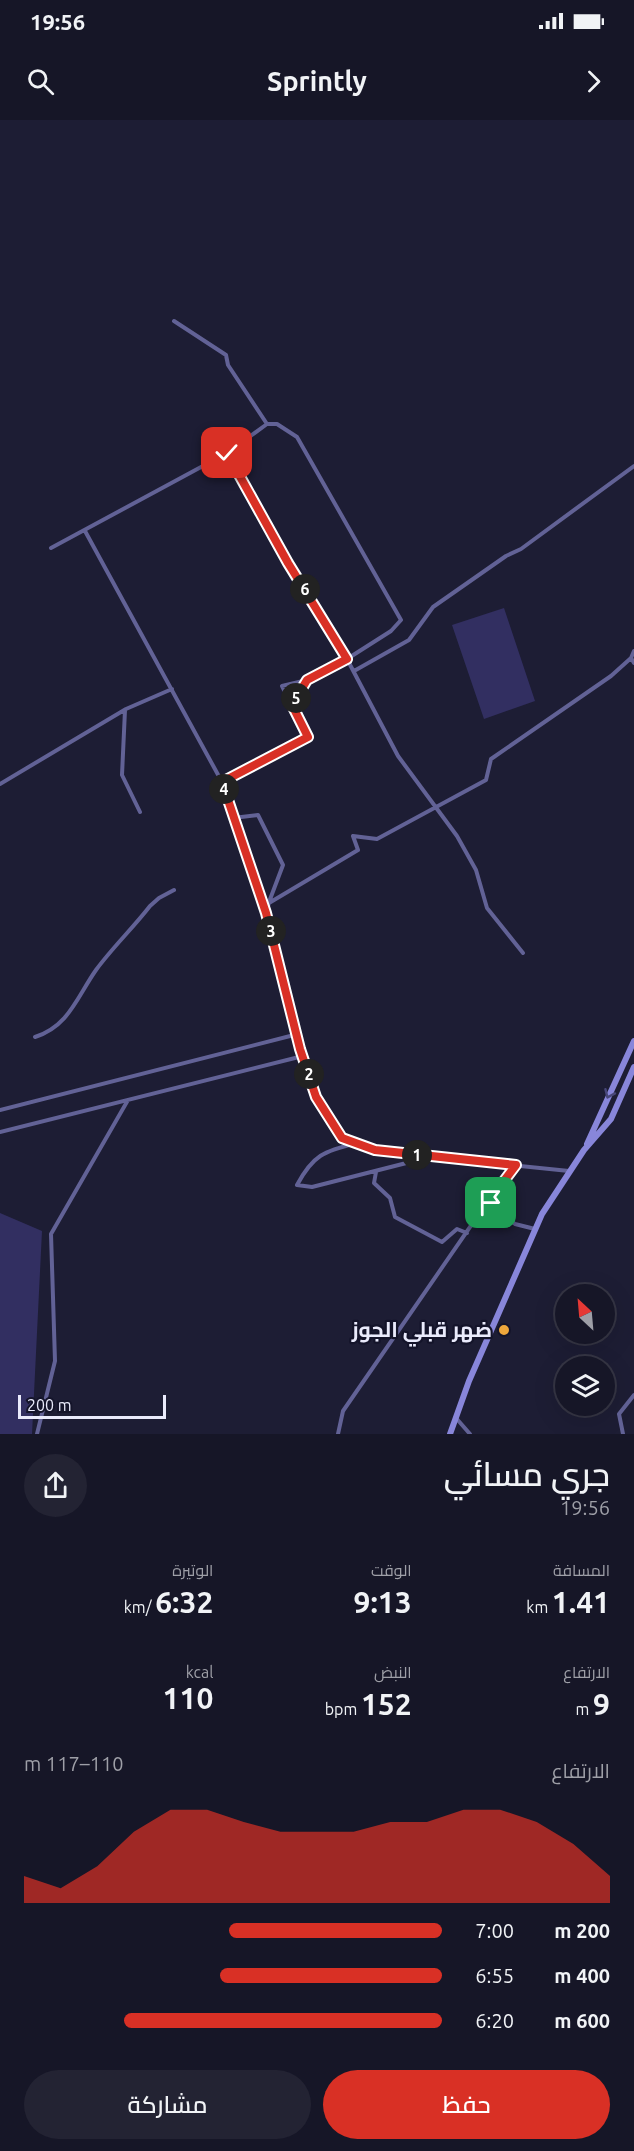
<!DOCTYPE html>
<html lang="ar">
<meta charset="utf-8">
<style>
:root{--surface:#161627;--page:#232333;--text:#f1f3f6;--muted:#9e9fa7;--line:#353544;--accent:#d93025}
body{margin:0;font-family:Ubuntu,Cairo,sans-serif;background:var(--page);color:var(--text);direction:rtl;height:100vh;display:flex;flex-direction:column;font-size:22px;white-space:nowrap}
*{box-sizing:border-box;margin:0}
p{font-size:20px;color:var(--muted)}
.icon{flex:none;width:33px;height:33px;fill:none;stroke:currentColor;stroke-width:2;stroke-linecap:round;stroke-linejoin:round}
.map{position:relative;height:1314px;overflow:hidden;direction:ltr}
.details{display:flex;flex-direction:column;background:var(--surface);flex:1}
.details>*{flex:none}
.needle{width:39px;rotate:334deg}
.fabs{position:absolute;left:555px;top:1164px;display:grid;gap:12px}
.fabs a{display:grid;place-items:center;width:60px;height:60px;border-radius:50%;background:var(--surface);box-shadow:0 6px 24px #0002,0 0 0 2px var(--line);font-size:30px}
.scale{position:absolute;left:18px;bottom:15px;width:148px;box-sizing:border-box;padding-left:6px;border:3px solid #eaebfc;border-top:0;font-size:16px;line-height:21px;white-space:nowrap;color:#eaebfc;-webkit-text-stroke:4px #14142a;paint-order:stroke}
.pin{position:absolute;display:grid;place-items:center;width:51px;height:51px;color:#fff;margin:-26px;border-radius:12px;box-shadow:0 3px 9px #0006}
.km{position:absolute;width:30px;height:30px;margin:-15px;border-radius:50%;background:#222;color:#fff;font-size:16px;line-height:30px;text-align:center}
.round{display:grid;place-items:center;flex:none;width:63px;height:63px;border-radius:32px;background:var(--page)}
.headline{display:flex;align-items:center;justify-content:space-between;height:102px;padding:0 24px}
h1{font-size:33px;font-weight:600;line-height:45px}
.metrics{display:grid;grid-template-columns:repeat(3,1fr);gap:9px;height:102px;padding:6px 24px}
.metrics div{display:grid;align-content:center}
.metrics b{font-size:30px;font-weight:600}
.metrics small{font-size:16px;font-weight:400}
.metrics p{font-size:16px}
.chart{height:168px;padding:12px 24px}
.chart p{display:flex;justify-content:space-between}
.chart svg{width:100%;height:108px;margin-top:6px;fill:var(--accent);opacity:.7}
.cta{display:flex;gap:12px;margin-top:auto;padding:12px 24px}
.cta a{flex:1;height:69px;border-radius:36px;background:var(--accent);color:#fff;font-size:24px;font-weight:600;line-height:69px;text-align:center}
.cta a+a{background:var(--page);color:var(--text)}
ul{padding:0 24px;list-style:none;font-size:20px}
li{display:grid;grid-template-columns:96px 72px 1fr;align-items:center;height:45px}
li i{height:15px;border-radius:8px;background:var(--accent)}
.status{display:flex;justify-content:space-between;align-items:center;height:42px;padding:0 30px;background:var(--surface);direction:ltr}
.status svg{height:16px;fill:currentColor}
header{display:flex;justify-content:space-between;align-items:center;height:78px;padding:0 24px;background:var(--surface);font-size:27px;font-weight:600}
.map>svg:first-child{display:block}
</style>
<div class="status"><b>19:56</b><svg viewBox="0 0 49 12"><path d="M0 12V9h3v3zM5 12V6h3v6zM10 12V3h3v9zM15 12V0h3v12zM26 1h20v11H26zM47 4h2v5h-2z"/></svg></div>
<header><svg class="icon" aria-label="forward" viewBox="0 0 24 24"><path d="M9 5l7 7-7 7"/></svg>Sprintly<svg class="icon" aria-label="search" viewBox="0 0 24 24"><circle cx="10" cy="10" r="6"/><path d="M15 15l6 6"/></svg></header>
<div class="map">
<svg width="634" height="1314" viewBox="0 0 634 1314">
<rect width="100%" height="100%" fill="#1d1d34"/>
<!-- green -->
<path fill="#322f61" d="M504,488l31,93 -51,18 -32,-94z
M0,1093l42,18 -10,203h-32z"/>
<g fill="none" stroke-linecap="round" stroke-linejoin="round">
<!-- street -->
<path stroke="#626296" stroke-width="4" d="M174,201l52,34 2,10 39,59
M85,411l137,251 44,131 34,136 16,48 26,41 33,13 194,20
M51,428l176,-95 40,-29h10l20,13 104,183 -10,11 -44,28 -59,-96 -61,-110
M634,531l-3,7 3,5
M354,551l55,-31 24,-33 73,-51 15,-7 113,-83
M292,585l15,-25
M125,590l-3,65 18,37
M222,662l86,-45 -26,-51 21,-5 44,-22 51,97 59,80 19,34 11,38 36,45
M0,664l126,-75 46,-20
M233,698l25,-3 25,50 -14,37
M266,792l3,-9 89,-53 -5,-14 24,3 109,-59 5,-21 120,-83 20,-18
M35,917c34,-11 42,-40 61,-67 16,-22 37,-42 54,-64l9,-8 15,-8
M0,990l298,-76
M0,1012l303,-76
M357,1023c-33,8 -44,12 -60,42l15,2 118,-30
M376,1052l-2,11 16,15 5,19 47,25 15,-13 10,4
M488,1082l27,22 20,5
M456,1298l14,16
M37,1314l18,-73 -4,-127 77,-134
M338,1314l5,-23 156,-226 16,-19
M623,1314l-4,-20 15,-19"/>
<!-- secondary -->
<path stroke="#8886da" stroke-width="6" d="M587,1024l47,-103
M450,1314l19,-53 73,-167 42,-64 27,-31 23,-52"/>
</g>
<!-- one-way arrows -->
<defs><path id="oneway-chevron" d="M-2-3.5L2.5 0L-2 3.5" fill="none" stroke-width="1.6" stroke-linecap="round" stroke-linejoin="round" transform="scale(1.5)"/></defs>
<use stroke="#484779" href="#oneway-chevron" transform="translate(609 974) rotate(114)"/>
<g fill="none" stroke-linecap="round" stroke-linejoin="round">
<defs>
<path id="route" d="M227,333l61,110 59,96 -40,21 -15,25 16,32 -86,45 44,131 34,136 16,48 26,41 33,12 141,15 -28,37 3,1"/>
</defs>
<!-- route casing -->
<use href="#route" stroke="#fff" stroke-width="12"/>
<!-- route -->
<use href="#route" stroke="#d93025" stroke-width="8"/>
</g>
<!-- markers -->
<circle fill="#eea73c" stroke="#14142a" stroke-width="2" cx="504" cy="1210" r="6"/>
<g text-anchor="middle" stroke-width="4.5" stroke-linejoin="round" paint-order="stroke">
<!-- poi labels -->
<g font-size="21" font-weight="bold" fill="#eaebfc" stroke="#14142a" text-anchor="end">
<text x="492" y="1217">ضهر قبلي الجوز</text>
</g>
</g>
</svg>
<div class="fabs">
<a><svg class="needle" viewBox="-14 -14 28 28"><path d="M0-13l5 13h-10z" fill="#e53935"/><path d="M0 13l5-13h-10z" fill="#9e9fa7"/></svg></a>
<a><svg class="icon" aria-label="layers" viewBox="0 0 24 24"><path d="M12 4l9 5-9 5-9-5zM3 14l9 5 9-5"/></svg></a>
</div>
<div class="scale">200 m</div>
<div class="pin" style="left:491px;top:1083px;background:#1e9e55"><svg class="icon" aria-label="arrive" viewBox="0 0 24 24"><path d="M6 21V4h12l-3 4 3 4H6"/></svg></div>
<div class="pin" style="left:227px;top:333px;background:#d93025"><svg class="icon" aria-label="check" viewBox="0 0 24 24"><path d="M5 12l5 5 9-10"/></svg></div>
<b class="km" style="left:417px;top:1035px">1</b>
<b class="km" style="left:309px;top:954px">2</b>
<b class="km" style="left:271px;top:811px">3</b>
<b class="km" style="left:224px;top:669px">4</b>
<b class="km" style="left:296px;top:578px">5</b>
<b class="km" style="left:305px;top:469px">6</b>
</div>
<section class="details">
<div class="headline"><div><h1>جري مسائي</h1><p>19:56</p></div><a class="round"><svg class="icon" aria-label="share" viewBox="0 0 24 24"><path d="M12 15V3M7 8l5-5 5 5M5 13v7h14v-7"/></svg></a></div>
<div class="metrics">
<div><p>المسافة</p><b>1.41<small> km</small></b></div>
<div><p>الوقت</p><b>9:13</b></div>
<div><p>الوتيرة</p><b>6:32<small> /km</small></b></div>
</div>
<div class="metrics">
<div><p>الارتفاع</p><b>9<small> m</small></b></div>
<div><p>النبض</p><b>152<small> bpm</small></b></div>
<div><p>kcal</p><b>110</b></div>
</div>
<div class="chart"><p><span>الارتفاع</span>110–117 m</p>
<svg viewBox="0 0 160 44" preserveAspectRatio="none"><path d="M0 44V33L10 38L20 29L30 15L40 6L50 6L60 11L70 15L80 15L90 15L100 11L110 11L120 6L130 6L140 11L150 20L160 33V44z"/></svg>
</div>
<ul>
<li><b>200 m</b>7:00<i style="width:51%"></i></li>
<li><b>400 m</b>6:55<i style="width:53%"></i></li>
<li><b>600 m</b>6:20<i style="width:76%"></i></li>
</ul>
<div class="cta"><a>حفظ</a><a>مشاركة</a></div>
</section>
